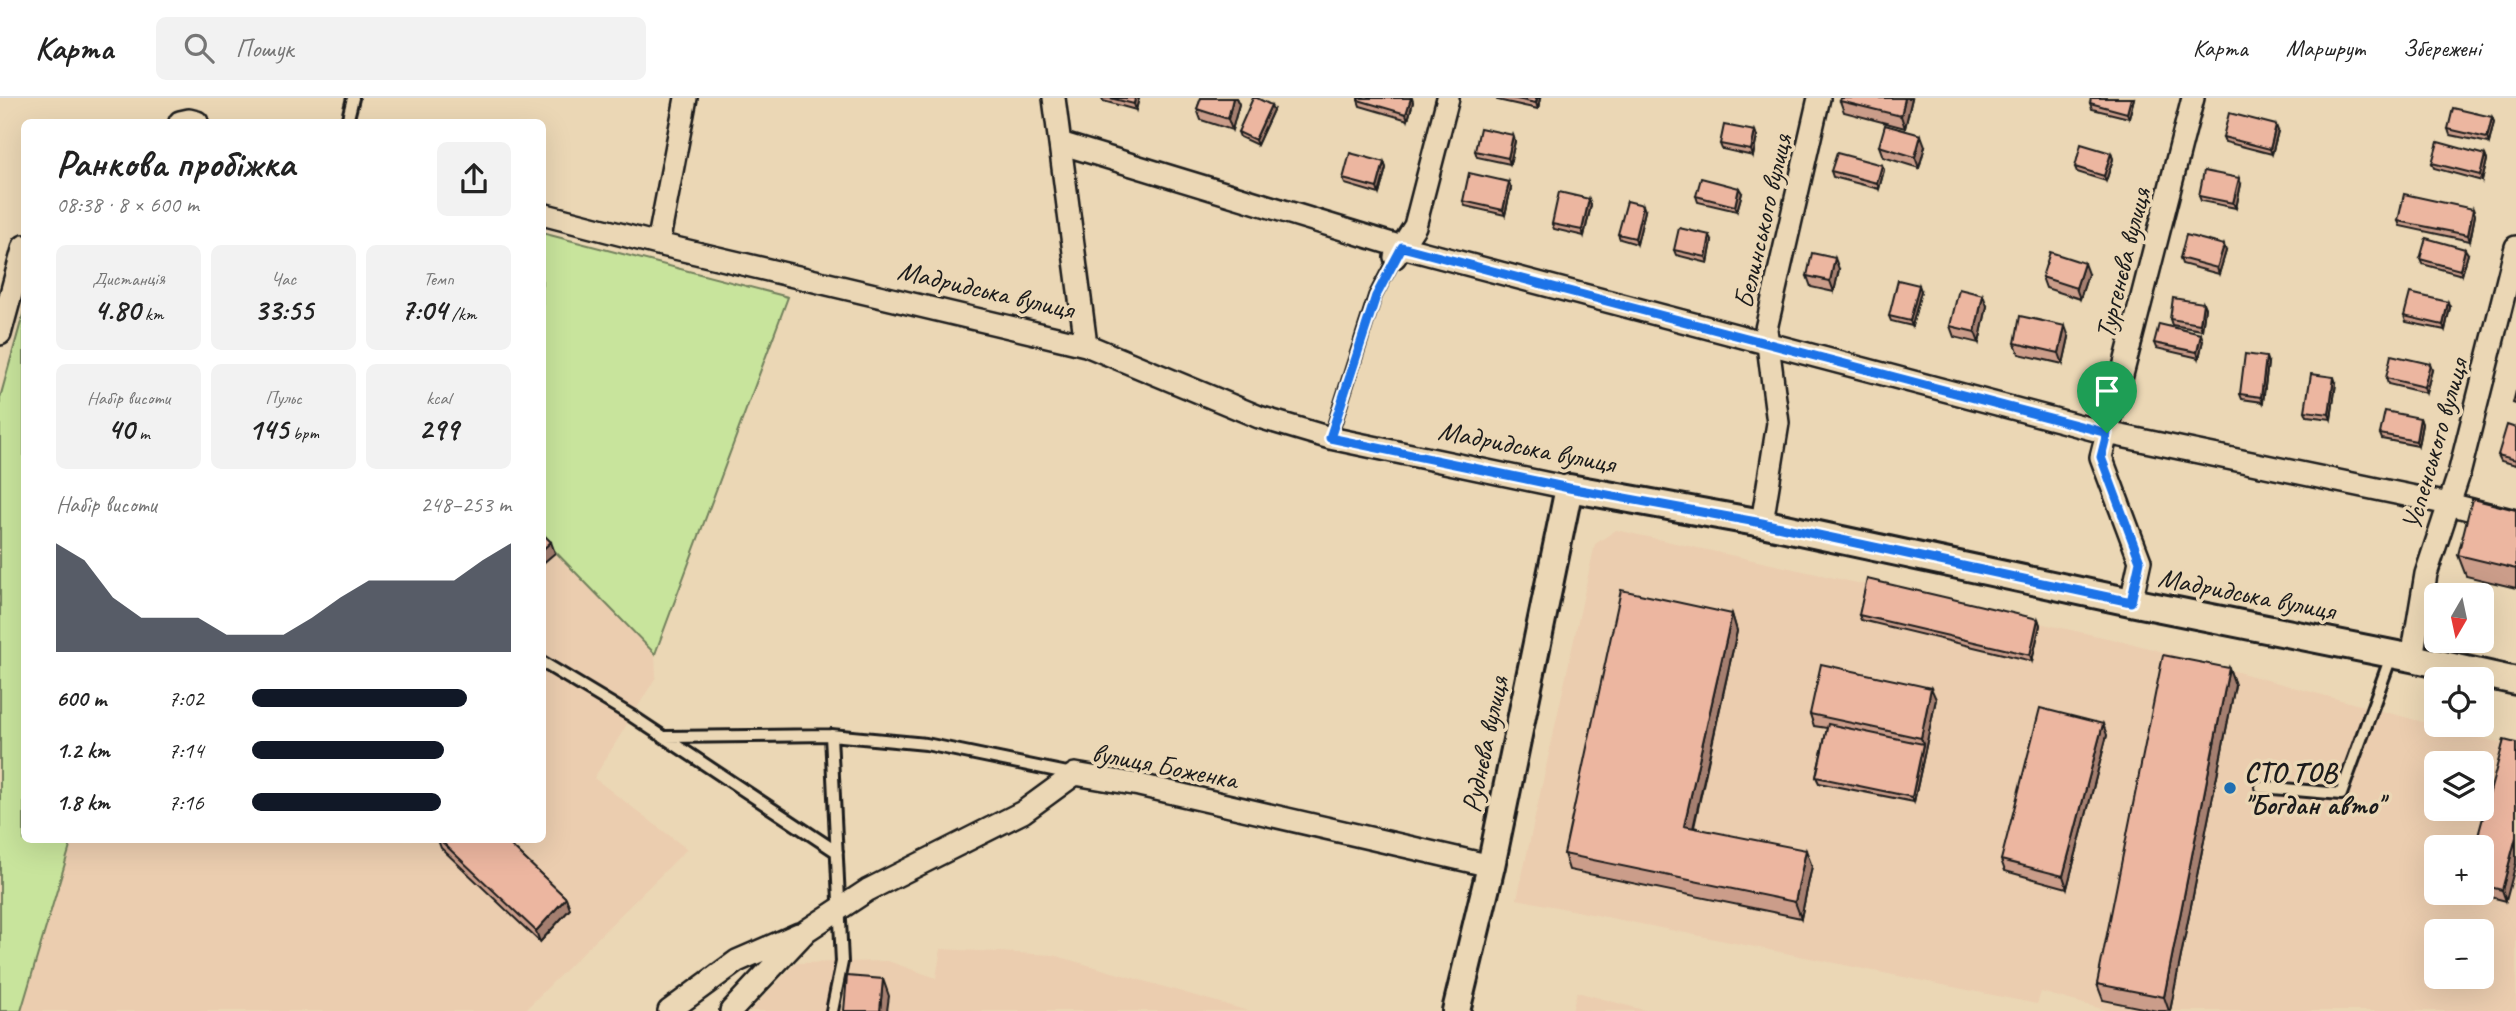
<!DOCTYPE html>
<html lang="uk">
<meta charset="utf-8">
<style>
:root{--surface:#fff;--page:#f2f2f2;--text:#222;--muted:#767676;--line:#e0e0e0;--accent:#111827}
body{margin:0;font-family:Caveat,sans-serif;background:var(--page);color:var(--text);height:100vh;display:flex;flex-direction:column;font-size:26px;white-space:nowrap}
*{box-sizing:border-box;margin:0}
p{font-size:23px;color:var(--muted)}
.icon{flex:none;width:38px;height:38px;fill:none;stroke:currentColor;stroke-width:2;stroke-linecap:round;stroke-linejoin:round}
.map{position:relative;flex:1;overflow:hidden}
.sheet{position:absolute;left:21px;top:21px;width:525px;height:724px;display:flex;flex-direction:column;background:var(--surface);border-radius:10px;box-shadow:0 7px 28px #0002}
.sheet>*{flex:none}
.needle{width:46px;rotate:189deg}
.controls{position:absolute;left:2424px;top:485px;display:grid;gap:14px}
.controls a{display:grid;place-items:center;width:70px;height:70px;border-radius:10px;background:var(--surface);box-shadow:0 7px 28px #0002;font-size:35px}
.pin{position:absolute;display:grid;place-items:center;width:60px;height:60px;color:#fff;margin:-72px -30px;border-radius:50% 50% 50% 0;rotate:-45deg;box-shadow:0 0 7px #0007}
.pin .icon{rotate:45deg}
.round{display:grid;place-items:center;flex:none;width:74px;height:74px;border-radius:10px;background:var(--page)}
.summary{display:flex;align-items:center;justify-content:space-between;height:119px;padding:0 35px}
h1{font-size:38px;font-weight:800;line-height:52px}
.figures{display:grid;grid-template-columns:repeat(3,1fr);gap:10px;height:119px;padding:7px 35px}
.figures div{display:grid;align-content:center;border-radius:10px;background:var(--page);text-align:center}
.figures b{font-size:30px;font-weight:800}
.figures small{font-size:19px;font-weight:400}
.figures p{font-size:19px}
.chart{height:196px;padding:14px 35px}
.chart p{display:flex;justify-content:space-between}
.chart svg{width:100%;height:126px;margin-top:7px;fill:var(--accent);opacity:.7}
ul{padding:0 35px;list-style:none;font-size:23px}
li{display:grid;grid-template-columns:112px 84px 1fr;align-items:center;height:52px}
li i{height:18px;border-radius:9px;background:var(--accent)}
header{display:flex;align-items:center;gap:42px;box-sizing:border-box;height:98px;padding:0 35px;background:var(--surface);border-bottom:2px solid var(--line)}
header strong{font-size:33px}
nav{display:flex;gap:38px;margin-inline-start:auto;font-size:24px}
.search{width:490px;height:63px;background:var(--page);display:flex;align-items:center;gap:18px;box-sizing:border-box;padding:0 24px;border-radius:10px;color:var(--muted);font-size:26px}
.map>svg:first-child{display:block}
</style>
<header>
<strong>Карта</strong>
<div class="search"><svg class="icon" aria-label="search" viewBox="0 0 24 24"><circle cx="10" cy="10" r="6"/><path d="M15 15l6 6"/></svg>Пошук</div>
<nav><a>Карта</a><a>Маршрут</a><a>Збережені</a></nav>
</header>
<div class="map">
<svg width="2516" height="913" viewBox="0 0 2516 913">
<rect width="100%" height="100%" fill="#ebd7b5"/>
<filter id="ink" filterUnits="userSpaceOnUse"><feTurbulence type="fractalNoise" baseFrequency=".0143" numOctaves="2"/><feDisplacementMap in="SourceGraphic" scale="14" xChannelSelector="R" yChannelSelector="G"/><feConvolveMatrix kernelMatrix="1 2 1 2 8 2 1 2 1" color-interpolation-filters="sRGB"/></filter>
<g filter="url(#ink)">
<!-- built -->
<path fill="#ebcdaf" fill-rule="evenodd" d="M1616,432l514,113 386,104v264h-407l-68,-19 -4,12 -520,-105 78,-355zM2436,665h46v45h-46zM2436,749h46v45h-46zM2436,833h46v45h-46z
M543,441l112,115 1,23 -62,101 93,71 -163,162h-503l51,-171h470z
M941,851l112,6 195,56h-498l46,-48 92,-2 48,17z
M1577,894l70,19h-75z"/>
<!-- green -->
<path fill="#c8e49c" stroke="#72805c" stroke-width="2" d="M542,135l246,64 -133,357 -112,-115z
M24,213v529h48l-51,171h-21v-613z"/>
<g fill="none" stroke-linecap="round" stroke-linejoin="round">
<defs>
<path id="service" d="M347,24l6,-24
M1330,340l45,-142 19,-36
M542,564l90,54 205,136
M831,637l11,227 -10,49
M665,639l166,-2 95,9 146,30
M2261,689l80,7 51,-140"/>
<path id="minor" d="M1054,0l32,247
M180,24l9,-2 8,2
M1060,45l342,104 705,186 342,71 67,17
M542,116l116,30 428,101 173,72 71,21 239,50
M658,146l28,-146
M1395,159l20,-31 33,-128
M0,236l24,-88
M1762,425l16,-100 -12,-94 53,-231
M2131,504l9,-41 -39,-104 92,-359
M2412,560l14,-84 33,-100 57,-227
M669,913l68,-50 62,-27
M731,913l75,-80 62,-41 155,-78 52,-38 64,11 352,81"/>
<path id="tertiary" d="M1456,913l35,-145 78,-378 193,35 369,79 281,56 104,23"/>
</defs>
<!-- service casing -->
<use href="#service" stroke="#1c1c1c" stroke-width="16"/>
<!-- minor casing -->
<use href="#minor" stroke="#1c1c1c" stroke-width="26"/>
<!-- tertiary casing -->
<use href="#tertiary" stroke="#1c1c1c" stroke-width="32"/>
<!-- service -->
<use href="#service" stroke="#ebd7b5" stroke-width="10"/>
<!-- minor -->
<use href="#minor" stroke="#ebd7b5" stroke-width="21"/>
<!-- tertiary -->
<use href="#tertiary" stroke="#ebd7b5" stroke-width="26"/>
</g>
<!-- wall -->
<path fill="#cb9d8a" stroke="#1c1c1c" stroke-width="2" d="M1102,0h37l-3,12 -33,-9z
M1201,0h35l3,6 -7,26 -31,-10 -4,-11z
M1358,0h54l1,4 -5,18 -48,-14 -2,-6z
M1496,0h44l-2,11 -41,-9z
M1912,0l-7,30 -61,-16 -4,-11z
M2134,0l-5,20 -37,-9 -2,-6z
M1273,12l-16,35 -17,-8 -2,-5z
M2492,19l2,5 -5,21 -39,-8 -2,-6z
M1755,33l2,6 -4,19 -31,-7 -2,-5z
M2278,33l-6,23 -47,-12 -2,-5z
M1513,37l2,6 -5,23 -33,-7 -2,-6z
M1879,48h46l-6,22 -36,-11z
M2111,55l2,6 -7,22 -29,-9 -2,-5z
M2485,57l2,5 -5,21 -48,-13 -2,-5z
M1384,64l2,6 -7,26 -34,-10 -2,-5z
M1882,67l2,5 -5,19 -46,-12 -2,-6z
M2241,86l-5,24 -35,-7 -2,-5z
M1511,90l-6,27 -40,-9 -2,-5z
M1742,95l-5,18 -39,-9 -2,-6z
M1589,101l2,6 -7,31 -30,-7 -2,-5z
M2473,111l2,6 -5,26 -70,-15 -2,-5z
M1645,113l-8,33 -17,-5 -2,-5z
M1712,143l-4,22 -32,-8 -2,-5z
M2226,153l-7,23 -37,-10 -2,-6z
M2468,156l-6,21 -40,-11 -2,-5z
M1839,171l-5,23 -23,-5 -4,-11z
M2088,176l-8,25 -34,-11 -4,-11z
M1921,193l-9,35 -21,-5 -2,-5z
M2203,205l2,5 -3,22 -30,-5 -2,-6z
M1987,208l-8,37 -25,-6 -4,-11z
M2450,209l-5,23 -39,-8 -2,-6z
M2069,239l-6,27 -44,-10 -4,-11z
M2203,242l-4,18 -43,-10 -2,-5z
M2268,265l-5,39 -21,-3 -2,-5z
M2432,272l-6,23 -38,-9 -2,-6z
M2336,285l-5,36 -24,-3 -2,-5z
M2420,320l2,6 -4,22 -36,-7 -2,-5z
M2516,330v37l-15,-4 -3,-6z
M2516,412v78l-50,-12 -8,-21z
M1732,516l5,17 -43,196 118,39 -11,52 -232,-48 -5,-16z
M1859,517l179,4 2,6 -8,36 -171,-41z
M2229,570l6,17 -65,326h-13l-54,-11 -6,-16z
M1936,601l-22,103 -95,-19 -3,-6 11,-49 -13,-2 -4,-12z
M2107,637l-40,153 -62,-17 -4,-11z
M2504,642l2,161 -34,-9h10v-45z
M438,742h67l61,58 4,11 -30,33 -99,-94z"/>
<!-- shaded-wall -->
<path fill="#a57f70" stroke="#1c1c1c" stroke-width="2" d="M1135,0h4l-3,12 -2,-6z
M1233,0h3l3,6 -7,26 -4,-11z
M1411,0l2,4 -5,18 -2,-6z
M1537,0h3l-2,11 -2,-6z
M1905,0h7l-7,30 -4,-12z
M2131,0h3l-5,20 -2,-5z
M1271,7l2,5 -16,35 -2,-5z
M2492,19l2,5 -5,21 -2,-5z
M2276,27l2,6 -6,23 -2,-5z
M1755,33l2,6 -4,19 -2,-6z
M1513,37l2,6 -5,23 -2,-6z
M1921,37l4,11 -6,22 -4,-11z
M2111,55l2,6 -7,22 -2,-5z
M2485,57l2,5 -5,21 -2,-6z
M1384,64l2,6 -7,26 -2,-6z
M1882,67l2,5 -5,19 -2,-6z
M2239,80l2,6 -5,24 -3,-5z
M1509,84l2,6 -6,27 -2,-5z
M1739,90l3,5 -5,18 -2,-5z
M1589,101l2,6 -7,31 -2,-6z
M1643,107l2,6 -8,33 -2,-6z
M2473,111l2,6 -5,26 -2,-6z
M1710,137l2,6 -4,22 -2,-6z
M2224,147l2,6 -7,23 -2,-6z
M2465,151l3,5 -6,21 -2,-5z
M1835,160l4,11 -5,23 -4,-11z
M2084,165l4,11 -8,25 -4,-11z
M1919,187l2,6 -9,35 -2,-5z
M1983,197l4,11 -8,37 -4,-11z
M2448,204l2,5 -5,23 -2,-5z
M2203,205l2,5 -3,22 -2,-6z
M2065,228l4,11 -6,27 -4,-11z
M2201,236l2,6 -4,18 -2,-6z
M2266,259l2,6 -5,39 -2,-5z
M2430,266l2,6 -6,23 -2,-6z
M2334,279l2,6 -5,36 -2,-5z
M2420,320l2,6 -4,22 -2,-5z
M551,444l4,11 -13,11v-14z
M1732,516l5,17 -47,211 -6,-16z
M2038,521l2,6 -8,36 -2,-6z
M2229,570l6,17 -65,326h-1l-5,-14z
M1931,590l5,11 -22,103 -2,-5 11,-53 -2,-6z
M2103,626l4,11 -40,153 -4,-12z
M2516,739v26l-10,38 -4,-11z
M1806,752l6,16 -11,52 -6,-16z
M566,800l4,11 -30,33 -4,-11z
M883,881l6,17 -2,15h-7z"/>
<!-- building -->
<path fill="#ecb6a0" stroke="#1c1c1c" stroke-width="2" d="M1110,0h25l-1,6z
M1201,0h32l-5,21 -31,-10z
M1253,0h4l14,7 -16,35 -17,-8z
M1358,0h53l-5,16 -48,-14z
M1511,0h26l-1,5z
M1841,0h64l-4,18 -61,-15z
M2091,0h40l-4,15 -37,-10z
M2453,10l39,9 -5,21 -39,-9z
M2229,15l47,12 -6,24 -47,-12z
M1724,27l31,6 -4,19 -31,-6z
M1885,27l36,10 -6,22 -36,-11z
M1480,30l33,7 -5,23 -33,-7z
M2438,44l47,13 -5,20 -48,-12z
M2081,46l30,9 -7,23 -29,-9z
M1350,55l34,9 -7,26 -34,-9z
M1837,55l45,12 -5,18 -46,-12z
M2204,73l35,7 -6,25 -34,-7z
M1469,75l40,9 -6,28 -40,-9z
M1701,80l38,10 -4,18 -39,-10z
M1559,94l30,7 -7,31 -30,-6z
M2404,96l69,15 -5,26 -70,-14z
M1627,103l16,4 -8,33 -17,-4z
M1679,130l31,7 -4,22 -32,-7z
M2186,137l38,10 -7,23 -37,-10z
M2426,140l39,11 -5,21 -40,-11z
M2050,154l34,11 -8,25 -34,-11z
M1812,155l23,5 -5,23 -23,-5z
M1898,182l21,5 -9,36 -21,-5z
M1959,191l24,6 -8,37 -25,-6z
M2410,195l38,9 -5,23 -39,-9z
M2173,200l30,5 -3,21 -30,-5z
M2020,218l45,10 -6,27 -44,-10z
M2159,226l42,10 -4,18 -43,-9z
M2245,256l21,3 -5,40 -21,-3z
M2391,257l39,9 -6,23 -38,-9z
M2311,276l23,3 -5,37 -24,-3z
M2516,293v13l-3,-1z
M2385,313l35,7 -4,23 -36,-7z
M2507,327l9,3v32l-18,-5z
M2472,401l44,11v59l-58,-14z
M542,435l9,9 -9,8z
M1867,481l171,40 -8,36 -171,-40z
M1621,492l111,24 -48,212 122,24 -11,52 -231,-48z
M2163,557l66,13 -65,329 -67,-13z
M1821,566l110,24 -10,50 -111,-24z
M2040,610l63,16 -40,152 -62,-16z
M1828,626l95,20 -11,53 -96,-20z
M2504,642l12,3v94l-14,53 -20,-5v-38h-7z
M440,742h65l61,58 -30,33z
M847,878l36,3 -3,32h-36z"/>
</g>
<g fill="none" stroke-linecap="round" stroke-linejoin="round" filter="url(#ink)">
<defs>
<path id="route" d="M1402,149l705,186 -6,24 39,104 -9,41 -369,-79 -193,-35 -239,-50 46,-142z"/>
</defs>
<!-- route casing -->
<use href="#route" stroke="#fff" stroke-width="14"/>
<!-- route -->
<use href="#route" stroke="#1a73e8" stroke-width="9"/>
</g>
<!-- markers -->
<circle fill="#1f6fb2" stroke="#ebd7b5" stroke-width="2.5" cx="2230" cy="690" r="7"/>
<g text-anchor="middle" stroke-width="7" stroke-linejoin="round" paint-order="stroke">
<!-- street labels -->
<g font-size="28" fill="#1c1c1c" stroke="#ebd7b5">
<text transform="translate(1762 123) rotate(-77)" y="10">Белинського вулиця</text>
<text transform="translate(2122 165) rotate(-76)" y="10">Тургенєва вулиця</text>
<text transform="translate(986 191) rotate(13)" y="10">Мадридська вулиця</text>
<text transform="translate(2434 346) rotate(-74)" y="10">Успенського вулиця</text>
<text transform="translate(1527 348) rotate(11)" y="10">Мадридська вулиця</text>
<text transform="translate(2247 495) rotate(11)" y="10">Мадридська вулиця</text>
<text transform="translate(1484 646) rotate(-78)" y="10">Руднєва вулиця</text>
<text transform="translate(1165 667) rotate(11)" y="10">вулиця Боженка</text>
</g>
<!-- poi labels -->
<g font-size="28" font-weight="bold" fill="#1c1c1c" stroke="#ebd7b5" text-anchor="start">
<text x="2244" y="684">СТО ТОВ<tspan x="2244" dy="32">"Богдан авто"</tspan></text>
</g>
</g>
</svg>
<div class="controls">
<a><svg class="needle" viewBox="-14 -14 28 28"><path d="M0-13l5 13h-10z" fill="#e53935"/><path d="M0 13l5-13h-10z" fill="#767676"/></svg></a>
<a><svg class="icon" aria-label="locate" viewBox="0 0 24 24"><circle cx="12" cy="12" r="6"/><path d="M12 2v4M12 18v4M2 12h4M18 12h4"/></svg></a>
<a><svg class="icon" aria-label="layers" viewBox="0 0 24 24"><path d="M12 4l9 5-9 5-9-5zM3 14l9 5 9-5"/></svg></a>
<a>+</a>
<a>−</a>
</div>
<div class="pin" style="left:2107px;top:335px;background:#1e9e55"><svg class="icon" aria-label="arrive" viewBox="0 0 24 24"><path d="M6 21V4h12l-3 4 3 4H6"/></svg></div>
<section class="sheet">
<div class="summary"><div><h1>Ранкова пробіжка</h1><p>08:38 · 8 × 600 m</p></div><a class="round"><svg class="icon" aria-label="share" viewBox="0 0 24 24"><path d="M12 15V3M7 8l5-5 5 5M5 13v7h14v-7"/></svg></a></div>
<div class="figures">
<div><p>Дистанція</p><b>4.80<small> km</small></b></div>
<div><p>Час</p><b>33:55</b></div>
<div><p>Темп</p><b>7:04<small> /km</small></b></div>
</div>
<div class="figures">
<div><p>Набір висоти</p><b>40<small> m</small></b></div>
<div><p>Пульс</p><b>145<small> bpm</small></b></div>
<div><p>kcal</p><b>299</b></div>
</div>
<div class="chart"><p><span>Набір висоти</span>248–253 m</p>
<svg viewBox="0 0 160 44" preserveAspectRatio="none"><path d="M0 44V6L10 12L20 25L30 32L40 32L50 32L60 38L70 38L80 38L90 32L100 25L110 19L120 19L130 19L140 19L150 12L160 6V44z"/></svg>
</div>
<ul>
<li><b>600 m</b>7:02<i style="width:83%"></i></li>
<li><b>1.2 km</b>7:14<i style="width:74%"></i></li>
<li><b>1.8 km</b>7:16<i style="width:73%"></i></li>
</ul>
</section>
</div>
